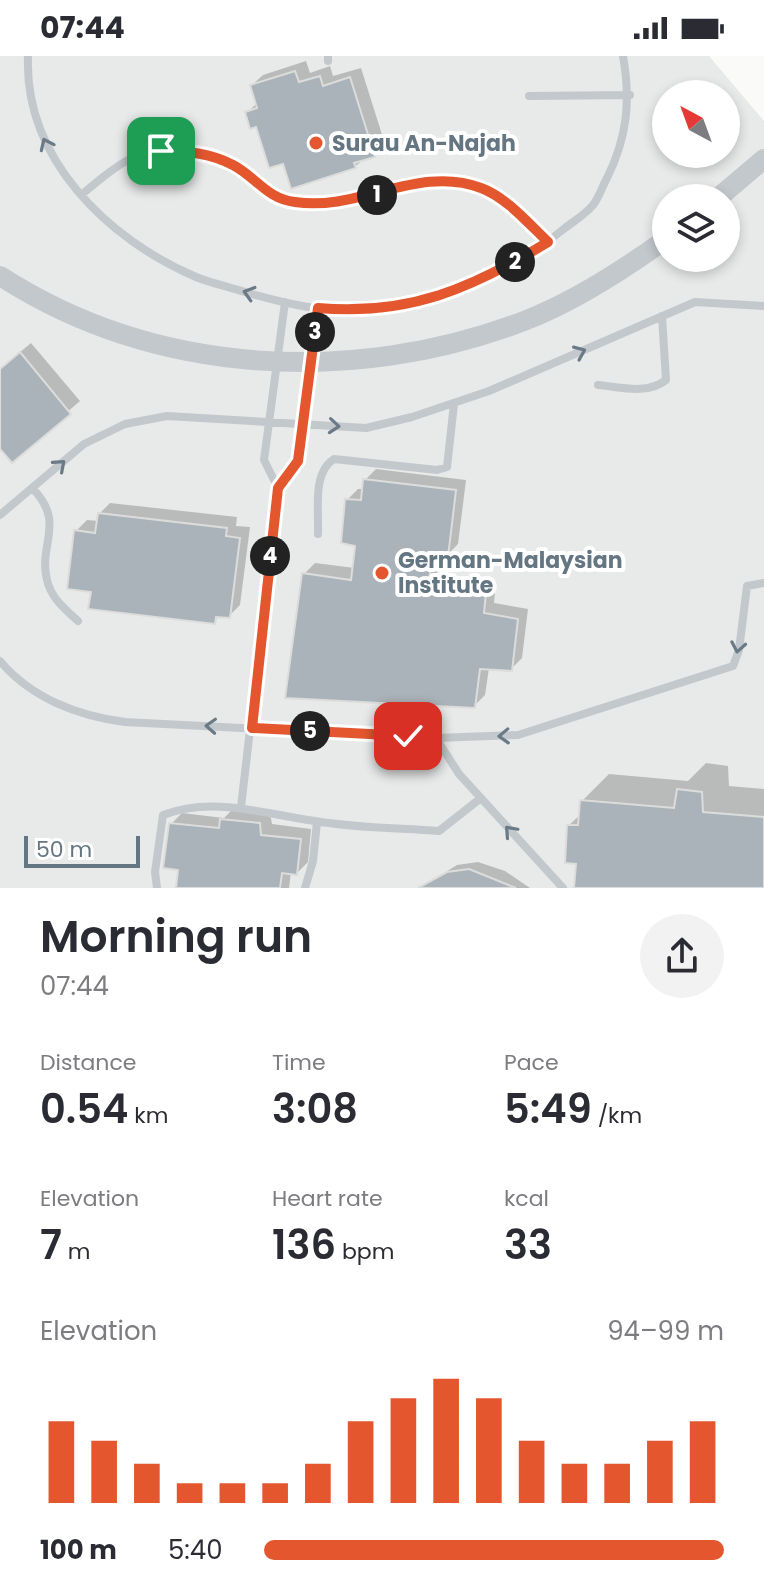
<!DOCTYPE html>
<meta charset="utf-8">
<style>
:root{--surface:#fff;--page:#f2f2f3;--text:#2b2b33;--muted:#7c7c81;--accent:#e4572e}
body{margin:0;font-family:Poppins,sans-serif;background:var(--page);color:var(--text);height:100vh;display:flex;flex-direction:column;font-size:30px;white-space:nowrap}
*{box-sizing:border-box;margin:0}
p{font-size:26px;color:var(--muted)}
.icon{flex:none;width:44px;height:44px;fill:none;stroke:currentColor;stroke-width:2;stroke-linecap:round;stroke-linejoin:round}
.map{position:relative;height:832px;overflow:hidden}
.panel{display:flex;flex-direction:column;background:var(--surface);flex:1}
.panel>*{flex:none}
.needle{width:52px;rotate:319deg}
.tools{position:absolute;left:652px;top:24px;display:grid;gap:16px}
.tools a{display:grid;place-items:center;width:88px;height:88px;border-radius:50%;background:var(--surface);box-shadow:0 4px 12px #0003;font-size:40px}
.scale{position:absolute;left:24px;bottom:20px;width:116px;box-sizing:border-box;padding-left:8px;border:4px solid #657683;border-top:0;font-size:22px;line-height:28px;white-space:nowrap;color:#657683;-webkit-text-stroke:6px #fff;paint-order:stroke}
.pin{position:absolute;display:grid;place-items:center;width:68px;height:68px;color:#fff;margin:-34px;border-radius:16px;box-shadow:0 4px 12px #0006}
.km{position:absolute;width:40px;height:40px;margin:-20px;border-radius:50%;background:#222;color:#fff;font-size:22px;line-height:40px;text-align:center}
.round{display:grid;place-items:center;flex:none;width:84px;height:84px;border-radius:42px;background:var(--page)}
.headline{display:flex;align-items:center;justify-content:space-between;height:136px;padding:0 40px}
h1{font-size:44px;font-weight:600;line-height:60px}
.metrics{display:grid;grid-template-columns:repeat(3,1fr);gap:12px;height:136px;padding:8px 40px}
.metrics div{display:grid;align-content:center}
.metrics b{font-size:40px;font-weight:600}
.metrics small{font-size:22px;font-weight:400}
.metrics p{font-size:22px}
.chart{height:224px;padding:16px 40px}
.chart p{display:flex;justify-content:space-between}
.chart svg{width:100%;height:144px;margin-top:8px;stroke:var(--accent);stroke-width:6}
ul{padding:0 40px;list-style:none;font-size:26px}
li{display:grid;grid-template-columns:128px 96px 1fr;align-items:center;height:60px}
li i{height:20px;border-radius:10px;background:var(--accent)}
.status{display:flex;justify-content:space-between;align-items:center;height:56px;padding:0 40px;background:var(--surface);direction:ltr}
.status svg{height:22px;fill:currentColor}
.map>svg:first-child{display:block}
</style>
<div class="status"><b>07:44</b><svg viewBox="0 0 49 12"><path d="M0 12V9h3v3zM5 12V6h3v6zM10 12V3h3v9zM15 12V0h3v12zM26 1h20v11H26zM47 4h2v5h-2z"/></svg></div>
<div class="map">
<svg width="764" height="832" viewBox="0 0 764 832">
<rect width="100%" height="100%" fill="#fafaf8"/>
<!-- built -->
<path fill="#e8e9e9" fill-rule="evenodd" d="M0,0h709l55,65v767h-764zM666,38h60v60h-60zM666,142h60v60h-60z"/>
<!-- shadow -->
<path fill="#0003" d="M306,5l4,12 20,-7 3,10 28,-8 24,76 -31,23 -69,-6 -38,-48 10,-10 -5,-18 11,-10z
M31,287l49,58 -68,59 -12,-14v-77z
M376,413l90,11 -8,64 -11,11h-5l-6,21 60,6 -2,21 34,6 -6,49 -11,11 -22,-1 -4,27 -11,11 -170,-132 11,-11 40,5 2,-24 -10,-44 11,-11h7v-9z
M110,447l127,14 -1,9 14,1 -10,78 -11,11 -9,-1 -6,7 -121,-32 -17,-59 11,-11 12,1v-7z
M706,707l22,3 1,20 35,3v99h-173l-12,-26 -11,-36 13,-12 1,-13 27,-27 79,7z
M233,753l37,4 2,11 39,5 -3,33 -11,11 -6,-1 -2,16h-111l2,-20 -9,-44 11,-11 42,5z
M478,806l27,9 25,17h-110l37,-23z"/>
<!-- building -->
<path fill="#aab3b9" stroke="#dcdcda" stroke-width="2" d="M295,15l4,11 21,-6 3,10 27,-9 25,80 -21,6 2,5 -65,21 -8,-25 -14,4 -13,-41 -6,2 -5,-17 12,-4 -7,-23z
M20,296l51,62 -59,49 -12,-14v-80z
M363,423l93,11 -8,67 -13,-1 -9,31 60,5 -2,21 34,6 -6,52 -32,-2 -5,39 -190,-10 17,-125 49,7 4,-34 -14,-3 4,-44 16,1z
M98,457l129,15 -1,8 14,2 -10,80 -14,-1 -1,7 -127,-15 3,-17 -24,-3 7,-59 21,3z
M677,733l25,3 1,20 61,5v71h-190l2,-24 -11,-1 2,-38h11l2,-25 94,8z
M220,763l40,4 1,12 40,4 -4,36 -15,-2 -2,15h-104l2,-18 -15,-2 6,-45 50,5z
M469,813l47,19h-98l29,-16z"/>
<g fill="none" stroke-linecap="round" stroke-linejoin="round">
<!-- service -->
<path stroke="#c3c8cc" stroke-width="8" d="M28,0c-4,102 79,183 168,221 17,7 35,10 52,16 33,9 67,18 101,17 79,-2 155,-32 216,-82 9,-7 21,-14 28,-23 6,-7 9,-18 14,-27 20,-40 24,-77 16,-122
M328,5v-5
M529,40l101,-1
M81,139c15,-12 31,-27 49,-36 30,-15 77,-10 106,7 22,14 34,34 61,37 65,7 127,-39 185,-15 25,10 46,36 66,54
M598,329c23,2 49,10 68,-5l-4,-64
M278,432l-14,-28 21,-158
M33,433c33,34 5,55 14,91 4,18 18,29 31,41
M0,459l84,-71 41,-20 42,-8 199,12 46,-11 77,-26 206,-89 69,4
M318,478c1,-24 -6,-61 16,-75l103,11 10,-3 7,-63
M0,605c31,37 78,55 125,61l311,16 23,36 104,114
M436,682l82,-3 215,-69 6,-16 8,-64 17,-3
M241,751l37,-319 20,-27 20,-153
M157,832l-2,-16 8,-57c50,-19 101,-1 152,6 40,7 83,7 124,10l42,-33
M305,832l8,-27 4,-39"/>
<!-- tertiary -->
<path stroke="#c3c8cc" stroke-width="20" d="M718,142l46,-39
M0,220c155,100 354,110 524,45 50,-19 99,-51 142,-82"/>
</g>
<!-- one-way arrows -->
<defs><path id="oneway-chevron" d="M-2-3.5L2.5 0L-2 3.5" fill="none" stroke-width="1.6" stroke-linecap="round" stroke-linejoin="round" transform="scale(2)"/></defs>
<g stroke="#6a7a87">
<use href="#oneway-chevron" transform="translate(46 88) rotate(-115)"/>
<use href="#oneway-chevron" transform="translate(249 237) rotate(-163)"/>
<use href="#oneway-chevron" transform="translate(580 296) rotate(-23)"/>
<use href="#oneway-chevron" transform="translate(334 370) rotate(5)"/>
<use href="#oneway-chevron" transform="translate(60 409) rotate(-41)"/>
<use href="#oneway-chevron" transform="translate(738 591) rotate(100)"/>
<use href="#oneway-chevron" transform="translate(211 670) rotate(-177)"/>
<use href="#oneway-chevron" transform="translate(504 680) rotate(178)"/>
<use href="#oneway-chevron" transform="translate(510 775) rotate(-132)"/>
</g>
<g fill="none" stroke-linecap="round" stroke-linejoin="round">
<defs>
<path id="route" d="M161,95c26,0 49,2 72,14 23,12 34,34 62,37 64,10 123,-38 186,-14 25,9 48,36 67,54 -75,46 -139,74 -230,66l-20,153 -20,27 -26,240 156,8"/>
</defs>
<!-- route casing -->
<use href="#route" stroke="#fff" stroke-width="16"/>
<!-- route -->
<use href="#route" stroke="#e4572e" stroke-width="10"/>
</g>
<!-- markers -->
<g fill="#e4572e" stroke="#fff" stroke-width="3">
<circle cx="316" cy="87" r="8"/>
<circle cx="382" cy="517" r="8"/>
</g>
<g text-anchor="middle" stroke-width="8" stroke-linejoin="round" paint-order="stroke">
<!-- poi labels -->
<g font-size="22" font-weight="bold" fill="#657683" stroke="#fff" text-anchor="start">
<text x="332" y="95">Surau An-Najah</text>
<text x="398" y="512">German-Malaysian<tspan x="398" dy="25">Institute</tspan></text>
</g>
</g>
</svg>
<div class="tools">
<a><svg class="needle" viewBox="-14 -14 28 28"><path d="M0-13l5 13h-10z" fill="#e53935"/><path d="M0 13l5-13h-10z" fill="#7c7c81"/></svg></a>
<a><svg class="icon" aria-label="layers" viewBox="0 0 24 24"><path d="M12 4l9 5-9 5-9-5zM3 14l9 5 9-5"/></svg></a>
</div>
<div class="scale">50 m</div>
<div class="pin" style="left:161px;top:95px;background:#1e9e55"><svg class="icon" aria-label="arrive" viewBox="0 0 24 24"><path d="M6 21V4h12l-3 4 3 4H6"/></svg></div>
<div class="pin" style="left:408px;top:680px;background:#d93025"><svg class="icon" aria-label="check" viewBox="0 0 24 24"><path d="M5 12l5 5 9-10"/></svg></div>
<b class="km" style="left:377px;top:139px">1</b>
<b class="km" style="left:515px;top:206px">2</b>
<b class="km" style="left:315px;top:276px">3</b>
<b class="km" style="left:270px;top:500px">4</b>
<b class="km" style="left:310px;top:675px">5</b>
</div>
<section class="panel">
<div class="headline"><div><h1>Morning run</h1><p>07:44</p></div><a class="round"><svg class="icon" aria-label="share" viewBox="0 0 24 24"><path d="M12 15V3M7 8l5-5 5 5M5 13v7h14v-7"/></svg></a></div>
<div class="metrics">
<div><p>Distance</p><b>0.54<small> km</small></b></div>
<div><p>Time</p><b>3:08</b></div>
<div><p>Pace</p><b>5:49<small> /km</small></b></div>
</div>
<div class="metrics">
<div><p>Elevation</p><b>7<small> m</small></b></div>
<div><p>Heart rate</p><b>136<small> bpm</small></b></div>
<div><p>kcal</p><b>33</b></div>
</div>
<div class="chart"><p><span>Elevation</span>94–99 m</p>
<svg viewBox="0 0 160 44" preserveAspectRatio="none"><path d="M5 44V19M15 44V25M25 44V32M35 44V38M45 44V38M55 44V38M65 44V32M75 44V19M85 44V12M95 44V6M105 44V12M115 44V25M125 44V32M135 44V32M145 44V25M155 44V19"/></svg>
</div>
<ul>
<li><b>100 m</b>5:40<i style="width:100%"></i></li>
</ul>
</section>
